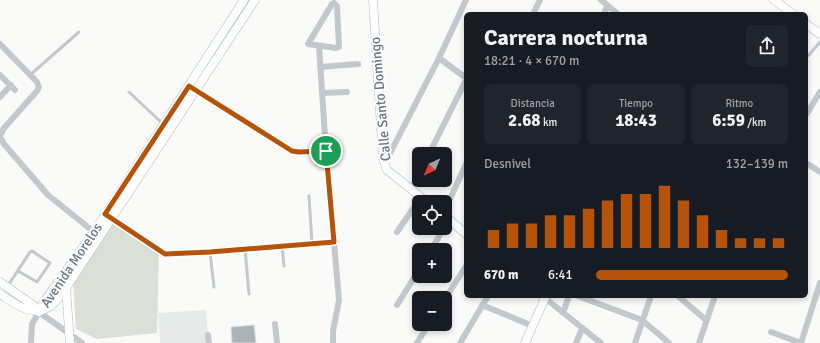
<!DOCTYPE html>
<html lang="es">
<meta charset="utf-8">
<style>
:root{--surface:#171b24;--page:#20242c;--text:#f1f3f6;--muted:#9ea1a6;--accent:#b45309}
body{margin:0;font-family:Signika,sans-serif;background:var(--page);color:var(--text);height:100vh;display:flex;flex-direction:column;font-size:15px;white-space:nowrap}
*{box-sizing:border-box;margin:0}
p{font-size:13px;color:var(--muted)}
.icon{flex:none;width:22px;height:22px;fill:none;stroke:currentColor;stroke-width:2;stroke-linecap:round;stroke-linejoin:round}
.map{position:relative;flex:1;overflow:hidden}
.details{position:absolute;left:464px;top:12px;width:344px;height:286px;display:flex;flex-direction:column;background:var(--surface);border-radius:6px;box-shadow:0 2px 6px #0003}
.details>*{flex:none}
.needle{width:26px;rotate:224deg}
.tools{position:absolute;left:412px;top:147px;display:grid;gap:8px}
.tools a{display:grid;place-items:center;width:40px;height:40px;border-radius:6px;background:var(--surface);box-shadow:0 2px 6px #0003;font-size:20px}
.pin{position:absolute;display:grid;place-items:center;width:34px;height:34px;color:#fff;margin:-17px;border:2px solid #fff;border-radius:50%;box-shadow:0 1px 4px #0007}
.round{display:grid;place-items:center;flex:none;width:42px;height:42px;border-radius:6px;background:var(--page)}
.overview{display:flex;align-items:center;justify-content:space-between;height:68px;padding:0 20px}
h1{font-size:22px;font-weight:800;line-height:30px}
.stats{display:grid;grid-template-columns:repeat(3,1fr);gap:6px;height:68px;padding:4px 20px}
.stats div{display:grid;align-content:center;border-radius:6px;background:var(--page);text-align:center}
.stats b{font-size:17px;font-weight:800}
.stats small{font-size:11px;font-weight:400}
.stats p{font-size:11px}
.chart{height:112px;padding:8px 20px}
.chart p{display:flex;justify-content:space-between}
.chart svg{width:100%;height:72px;margin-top:4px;stroke:var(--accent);stroke-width:6}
ul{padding:0 20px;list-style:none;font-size:13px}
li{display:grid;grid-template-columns:64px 48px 1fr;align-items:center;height:30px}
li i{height:10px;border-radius:5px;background:var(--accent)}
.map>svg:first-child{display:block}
</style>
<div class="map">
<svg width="820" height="343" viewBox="0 0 820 343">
<rect width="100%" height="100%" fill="#fafaf8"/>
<!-- built -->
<path fill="#e8e9e9" d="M206,310l3,33h-49l-2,-30z"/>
<!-- green -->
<path fill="#dadfd7" d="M113,222l46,30 -2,81 -60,6 -21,-10 -3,-49z"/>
<!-- building -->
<path fill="#aab3b9" stroke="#dcdcda" d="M254,325l2,18h-24l-1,-16z"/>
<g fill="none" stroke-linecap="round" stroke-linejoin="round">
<defs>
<path id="secondary" d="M373,0l10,159 4,11 40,32
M774,0l19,14
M806,24l14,10
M445,216l21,18
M0,282l33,23 6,7
M66,288l4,55
M0,294c14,9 32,24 49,13 7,-4 12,-13 17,-19l189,-288
M39,312l4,-9 51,-71 150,-232
M525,343l20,-45 -3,-2"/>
</defs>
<!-- secondary casing -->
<use href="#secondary" stroke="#b3babf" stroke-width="9"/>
<!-- lane -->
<path stroke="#c3c8cc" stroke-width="3" d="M806,57l3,-2 11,-13
M30,75l49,-43
M129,92l33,31
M309,196l3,48
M282,246l2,20
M245,249l4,45
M210,252l4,35
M7,287l23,-35 2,-1 18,12 -13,19 -19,-11"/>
<!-- street -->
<path stroke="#c3c8cc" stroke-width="6" d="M601,0l17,14
M334,3l3,3 2,41 -3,1 -28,-4 24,-40z
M533,14l7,-14
M604,14l3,-8
M0,44l37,38 2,5 -2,4 -33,37 -4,8 4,8 44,51 46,37
M319,46l7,105 13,149 -6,31v12
M439,58l27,20
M320,67l38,-3
M0,75l15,15
M189,86l103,65 7,1 27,-1
M322,93l25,-1
M0,97l11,-12
M806,115l14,-23
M429,154l37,-74
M806,163l14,9
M384,165l55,-107 27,-58
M411,189l8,-16
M445,210l21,-46
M109,217l56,37 45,-2 124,-10
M397,232l24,-35
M431,250l13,-22
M578,296l64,24 27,23
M678,296l28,24
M545,298l56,45
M445,299l21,-33
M397,305l22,-35
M482,305l51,21
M563,313l6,-17
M275,324l2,19
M771,332l30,11
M208,335l1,8
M31,343l1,-19 7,-12 43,31
M417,343l12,-19
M460,343l28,-47
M576,343l6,-14
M635,343l16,-47
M699,343l16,-47
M801,343l19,-60"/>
<!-- secondary -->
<use href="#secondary" stroke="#fff" stroke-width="8"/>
</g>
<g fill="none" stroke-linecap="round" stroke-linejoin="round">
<defs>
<path id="route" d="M189,86l103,65 7,1 27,-1 8,91 -124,10 -45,2 -60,-40z"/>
</defs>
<!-- route casing -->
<use href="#route" stroke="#fff" stroke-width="8"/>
<!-- route -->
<use href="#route" stroke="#b45309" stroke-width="5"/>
</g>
<g text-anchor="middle" stroke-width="4" stroke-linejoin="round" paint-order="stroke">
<!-- street labels -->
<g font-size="14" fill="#657683" stroke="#fff">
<text transform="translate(380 99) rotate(-95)" y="5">Calle Santo Domingo</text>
<text transform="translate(71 265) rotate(-56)" y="5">Avenida Morelos</text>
</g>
</g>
</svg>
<div class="tools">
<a><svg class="needle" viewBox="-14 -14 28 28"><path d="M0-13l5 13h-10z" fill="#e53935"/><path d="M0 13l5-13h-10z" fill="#9ea1a6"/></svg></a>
<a><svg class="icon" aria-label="locate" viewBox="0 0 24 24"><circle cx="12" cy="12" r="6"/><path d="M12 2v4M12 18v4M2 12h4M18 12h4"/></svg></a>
<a>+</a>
<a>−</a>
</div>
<div class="pin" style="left:326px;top:151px;background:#1e9e55"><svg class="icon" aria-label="arrive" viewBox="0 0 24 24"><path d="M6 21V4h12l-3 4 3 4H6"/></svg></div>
<section class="details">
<div class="overview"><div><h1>Carrera nocturna</h1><p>18:21 · 4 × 670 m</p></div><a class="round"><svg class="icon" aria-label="share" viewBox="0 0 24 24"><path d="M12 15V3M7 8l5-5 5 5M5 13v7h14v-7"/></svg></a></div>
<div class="stats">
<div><p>Distancia</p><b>2.68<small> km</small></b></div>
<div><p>Tiempo</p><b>18:43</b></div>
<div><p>Ritmo</p><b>6:59<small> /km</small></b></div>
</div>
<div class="chart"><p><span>Desnivel</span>132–139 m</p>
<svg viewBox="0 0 160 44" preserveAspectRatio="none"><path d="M5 44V33M15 44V29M25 44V29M35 44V24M45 44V24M55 44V20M65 44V15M75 44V11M85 44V11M95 44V6M105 44V15M115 44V24M125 44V33M135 44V38M145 44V38M155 44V38"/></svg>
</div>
<ul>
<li><b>670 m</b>6:41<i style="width:100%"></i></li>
</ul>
</section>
</div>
